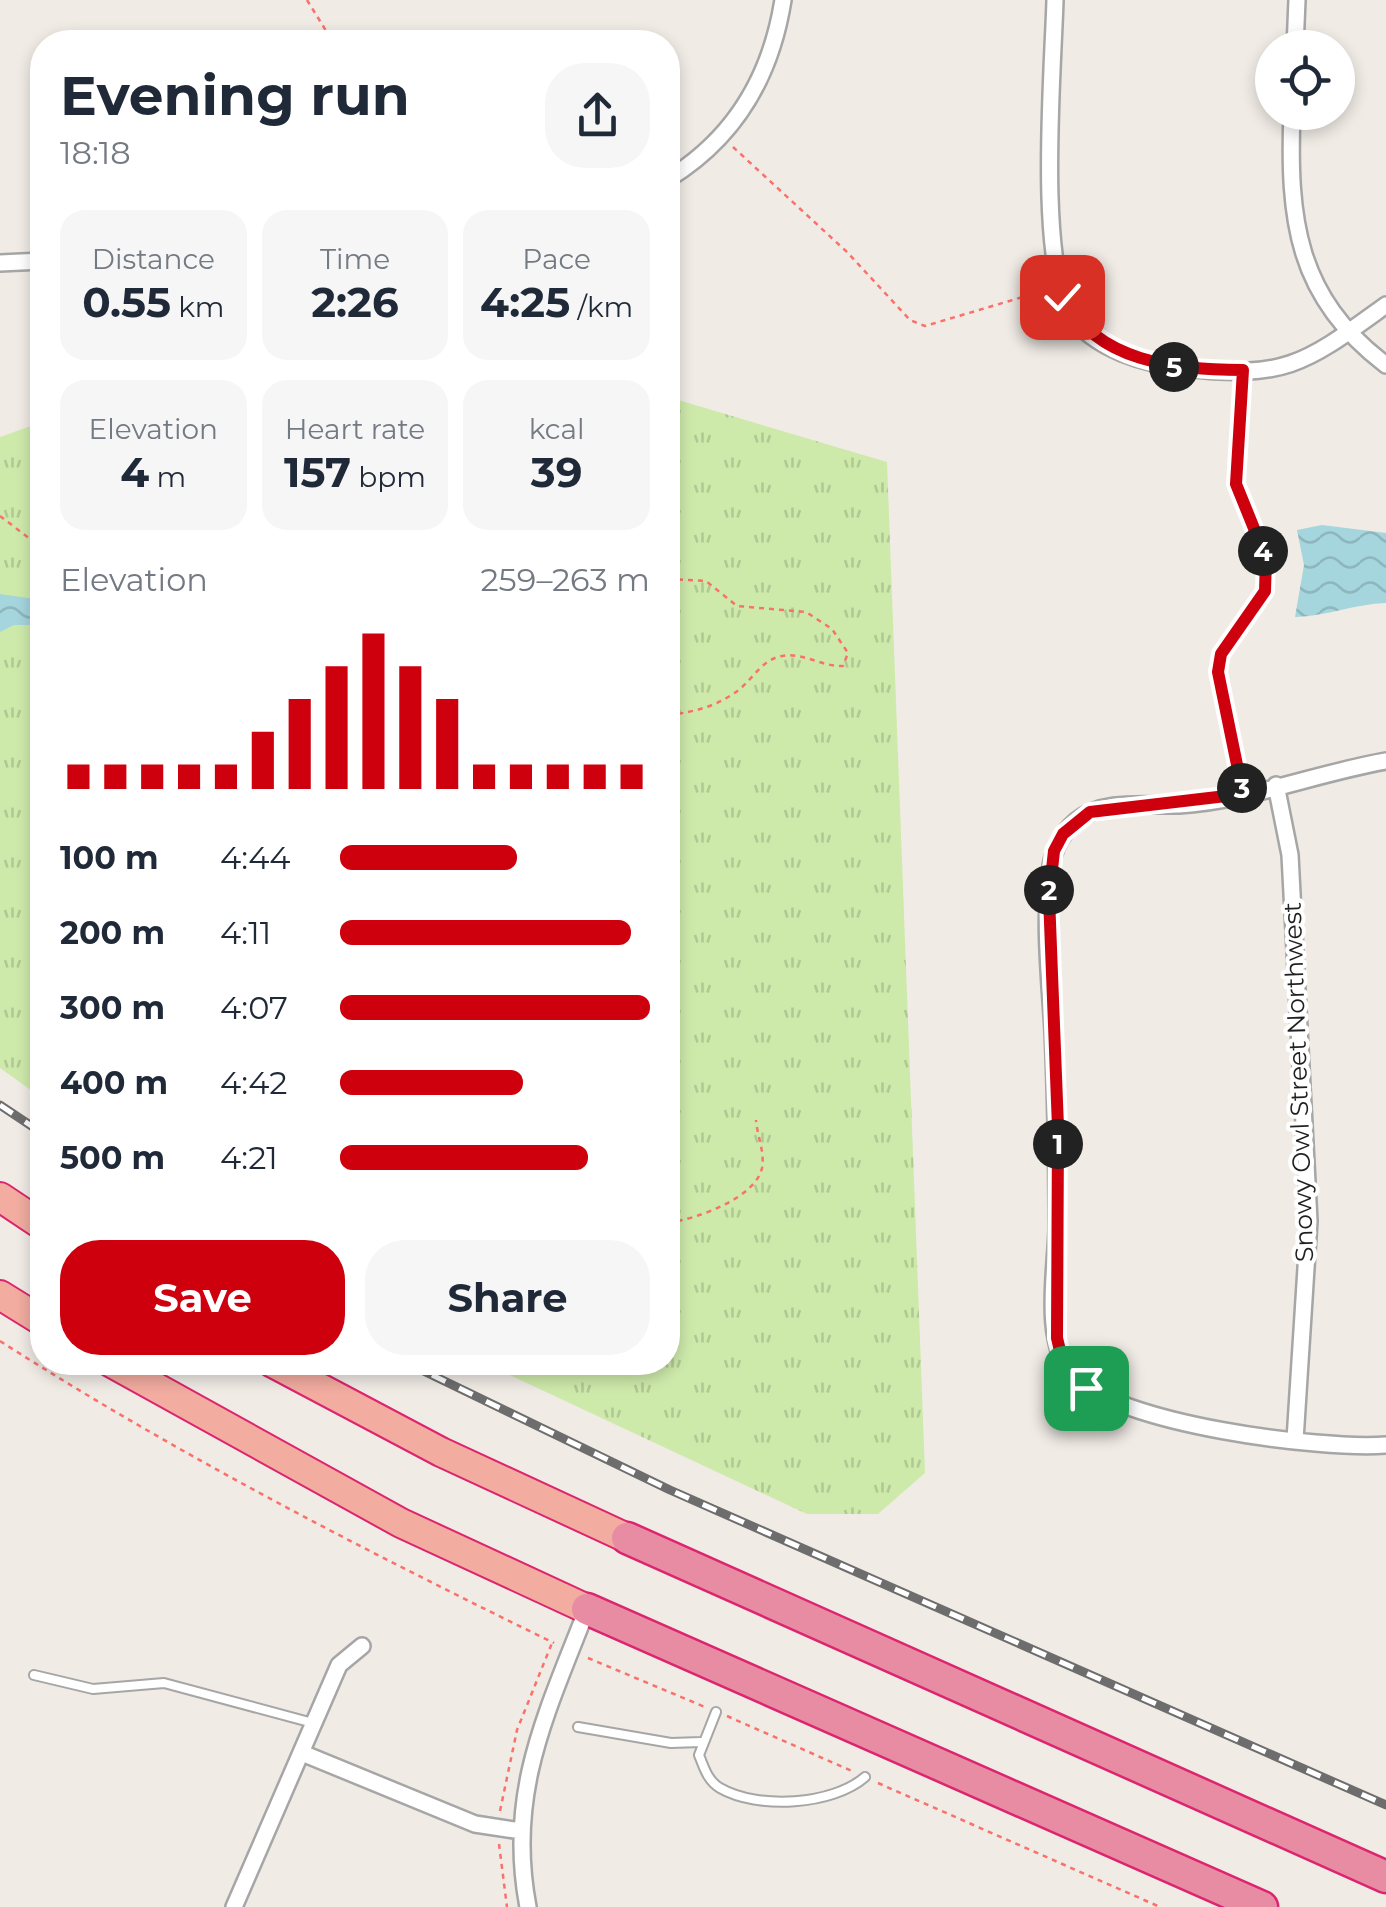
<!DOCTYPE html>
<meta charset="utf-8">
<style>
:root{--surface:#fff;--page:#f6f6f7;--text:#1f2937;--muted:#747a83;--accent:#ce000e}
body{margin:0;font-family:Montserrat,sans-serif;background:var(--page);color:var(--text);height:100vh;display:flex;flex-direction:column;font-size:38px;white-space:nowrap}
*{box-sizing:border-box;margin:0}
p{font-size:32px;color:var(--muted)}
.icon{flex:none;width:55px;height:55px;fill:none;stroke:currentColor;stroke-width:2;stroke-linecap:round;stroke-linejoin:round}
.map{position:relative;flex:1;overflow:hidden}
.panel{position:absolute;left:30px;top:30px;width:650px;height:1345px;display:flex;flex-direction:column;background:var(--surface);border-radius:40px;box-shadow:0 5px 15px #0003}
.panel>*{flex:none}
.tools{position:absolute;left:1255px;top:30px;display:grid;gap:20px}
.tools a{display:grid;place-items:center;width:100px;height:100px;border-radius:50%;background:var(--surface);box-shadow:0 5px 15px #0003;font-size:50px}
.pin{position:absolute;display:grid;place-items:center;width:85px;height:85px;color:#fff;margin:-42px;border-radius:20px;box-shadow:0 5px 15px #0006}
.km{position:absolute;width:50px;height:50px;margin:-25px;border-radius:50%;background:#222;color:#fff;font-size:28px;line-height:50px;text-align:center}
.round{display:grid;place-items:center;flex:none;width:105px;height:105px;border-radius:40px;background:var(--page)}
.overview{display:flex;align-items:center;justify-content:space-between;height:170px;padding:0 30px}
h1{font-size:55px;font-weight:700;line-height:75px}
.stats{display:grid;grid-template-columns:repeat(3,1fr);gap:15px;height:170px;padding:10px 30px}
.stats div{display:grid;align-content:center;border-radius:25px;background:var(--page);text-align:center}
.stats b{font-size:42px;font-weight:700}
.stats small{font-size:28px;font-weight:400}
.stats p{font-size:28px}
.chart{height:280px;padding:20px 30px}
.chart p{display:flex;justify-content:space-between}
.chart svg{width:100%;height:180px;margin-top:10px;stroke:var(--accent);stroke-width:6}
.action{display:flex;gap:20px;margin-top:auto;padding:20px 30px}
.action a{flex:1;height:115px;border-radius:40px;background:var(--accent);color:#fff;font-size:40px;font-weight:700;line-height:115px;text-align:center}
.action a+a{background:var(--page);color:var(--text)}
ul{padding:0 30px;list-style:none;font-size:32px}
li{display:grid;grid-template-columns:160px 120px 1fr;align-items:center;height:75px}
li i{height:25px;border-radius:12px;background:var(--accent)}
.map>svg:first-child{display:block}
</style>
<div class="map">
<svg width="1386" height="1907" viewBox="0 0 1386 1907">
<defs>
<pattern id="grass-tufts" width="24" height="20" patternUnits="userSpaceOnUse" patternTransform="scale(2.5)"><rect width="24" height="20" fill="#ceeaab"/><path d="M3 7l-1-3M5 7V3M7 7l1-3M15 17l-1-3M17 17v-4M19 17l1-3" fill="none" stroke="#b0c893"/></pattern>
<pattern id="water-waves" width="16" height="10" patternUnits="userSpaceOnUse" patternTransform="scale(2.5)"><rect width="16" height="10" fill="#a5d5dd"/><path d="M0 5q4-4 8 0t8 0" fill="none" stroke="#8eb6bd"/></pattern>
</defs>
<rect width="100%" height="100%" fill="#f0ebe5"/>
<!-- grass -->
<path fill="url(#grass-tufts)" d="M668,397l219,65 38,1011 -47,41h-71l-323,-151 184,-1z
M42,422v676l-42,-30v-631z"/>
<!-- water -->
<path fill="url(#water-waves)" d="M1322,525l64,8v70c-31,1 -59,13 -91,14l9,-52 -7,-35z
M0,594l42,6v25h-28l-14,7z"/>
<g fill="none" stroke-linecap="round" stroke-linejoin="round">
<defs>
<path id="service" d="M34,1675l59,14 71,-6 149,40
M716,1712l-17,43c5,13 9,26 21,33 38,22 113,17 145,-11
M578,1727l93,16 30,-1"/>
<path id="minor" d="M1055,0c-2,70 -18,261 16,315 23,35 76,49 114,53 102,12 122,-6 201,-63
M1295,48l2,-48
M1292,112c-4,107 4,185 94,253
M668,179c67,-41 103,-103 115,-179
M0,263l42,-2
M1386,761c-69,12 -138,40 -207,44 -33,1 -76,-6 -103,16 -14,12 -22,27 -25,45 -8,53 -1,113 2,166 3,66 4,131 4,197 -1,42 -15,113 16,147 44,48 247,74 313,69
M1276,785l14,70 19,366 -14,219
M302,1753l173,71 46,7
M234,1907l105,-242 23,-19
M528,1907c-22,-115 19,-194 59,-298"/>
<path id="trunk" d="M0,1197l42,28
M0,1295l42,26
M110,1362l291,161 186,86
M271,1362l170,90 186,86"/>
<path id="motorway" d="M627,1538l759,339
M587,1609l675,298"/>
</defs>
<!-- service casing -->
<use href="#service" stroke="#a6a6a6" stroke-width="12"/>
<!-- minor casing -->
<use href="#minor" stroke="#a6a6a6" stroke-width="20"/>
<!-- trunk casing -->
<use href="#trunk" stroke="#dc246f" stroke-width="32"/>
<!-- motorway casing -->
<use href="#motorway" stroke="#dc246f" stroke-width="35"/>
<!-- path -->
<path stroke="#fa706b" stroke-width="2.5" stroke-dasharray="5 5" stroke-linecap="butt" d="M307,0l26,42
M733,147l114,105 63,68 15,6 118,-35
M0,516l42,32
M668,579l38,2 31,25 69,6 26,17 16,24 -5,13c-21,1 -40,-14 -61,-10 -19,3 -28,21 -42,33 -22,17 -45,23 -72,26
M1240,778l-23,-106 4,-19 44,-62 1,-33 -30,-75 6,-95
M668,1223c27,-4 87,-24 94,-55 3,-16 -5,-33 -6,-48
M0,1341c178,114 364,209 554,302
M588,1658l117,49
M727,1716l125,55
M878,1783l282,124
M500,1811l17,-81 35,-87
M499,1844l8,63"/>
<!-- service -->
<use href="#service" stroke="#fff" stroke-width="8"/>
<!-- minor -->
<use href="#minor" stroke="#fff" stroke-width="15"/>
<!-- trunk -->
<use href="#trunk" stroke="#f2aca0" stroke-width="28"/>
<!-- motorway -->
<use href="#motorway" stroke="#e78ca3" stroke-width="30"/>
<defs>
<path id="rail" d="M0,1105l42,28
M405,1362l265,128 716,315"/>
</defs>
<!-- rail casing -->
<use href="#rail" stroke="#6d6d6d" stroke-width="9"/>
<!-- rail -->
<use href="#rail" stroke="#fff" stroke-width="5" stroke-dasharray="15" stroke-linecap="butt"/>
</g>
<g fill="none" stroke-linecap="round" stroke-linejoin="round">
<defs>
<path id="route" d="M1062,297c37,66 111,72 181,73l-7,114 30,74 -1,33 -44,63 -3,18 25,122 -153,18 -27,22 -9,17 -5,46 9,230 -1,211 6,25 23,25"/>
</defs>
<!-- route casing -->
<use href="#route" stroke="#fff" stroke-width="20"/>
<!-- route -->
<use href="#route" stroke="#ce000e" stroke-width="12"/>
</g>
<g text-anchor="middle" stroke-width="8" stroke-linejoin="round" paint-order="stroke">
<!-- street labels -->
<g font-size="25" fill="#1f1f1f" stroke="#fff">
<text transform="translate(1298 1082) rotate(-92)" y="9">Snowy Owl Street Northwest</text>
</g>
</g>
</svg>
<div class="tools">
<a><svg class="icon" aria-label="locate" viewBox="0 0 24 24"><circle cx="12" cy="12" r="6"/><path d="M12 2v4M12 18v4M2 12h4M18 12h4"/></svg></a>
</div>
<div class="pin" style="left:1086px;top:1388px;background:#1e9e55"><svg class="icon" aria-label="arrive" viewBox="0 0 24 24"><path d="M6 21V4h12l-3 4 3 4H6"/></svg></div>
<div class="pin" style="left:1062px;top:297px;background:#d93025"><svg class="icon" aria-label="check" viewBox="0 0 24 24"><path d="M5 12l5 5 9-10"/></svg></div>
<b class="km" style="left:1058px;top:1144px">1</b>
<b class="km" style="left:1049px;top:890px">2</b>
<b class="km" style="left:1242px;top:788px">3</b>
<b class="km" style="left:1263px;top:551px">4</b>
<b class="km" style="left:1174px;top:367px">5</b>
<section class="panel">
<div class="overview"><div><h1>Evening run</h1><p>18:18</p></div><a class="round"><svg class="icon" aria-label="share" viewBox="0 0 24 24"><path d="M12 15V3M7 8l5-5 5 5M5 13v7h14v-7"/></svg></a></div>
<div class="stats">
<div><p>Distance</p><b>0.55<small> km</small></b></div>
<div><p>Time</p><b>2:26</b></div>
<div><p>Pace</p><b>4:25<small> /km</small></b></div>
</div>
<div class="stats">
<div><p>Elevation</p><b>4<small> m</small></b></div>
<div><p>Heart rate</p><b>157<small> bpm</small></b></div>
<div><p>kcal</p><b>39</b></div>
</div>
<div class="chart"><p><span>Elevation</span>259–263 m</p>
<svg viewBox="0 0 160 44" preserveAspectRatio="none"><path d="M5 44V38M15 44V38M25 44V38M35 44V38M45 44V38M55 44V30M65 44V22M75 44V14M85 44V6M95 44V14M105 44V22M115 44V38M125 44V38M135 44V38M145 44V38M155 44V38"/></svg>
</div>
<ul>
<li><b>100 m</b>4:44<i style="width:57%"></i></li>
<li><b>200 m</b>4:11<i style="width:94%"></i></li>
<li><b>300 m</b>4:07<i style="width:100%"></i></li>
<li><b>400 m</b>4:42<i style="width:59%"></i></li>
<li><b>500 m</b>4:21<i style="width:80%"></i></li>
</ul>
<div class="action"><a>Save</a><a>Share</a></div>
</section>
</div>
